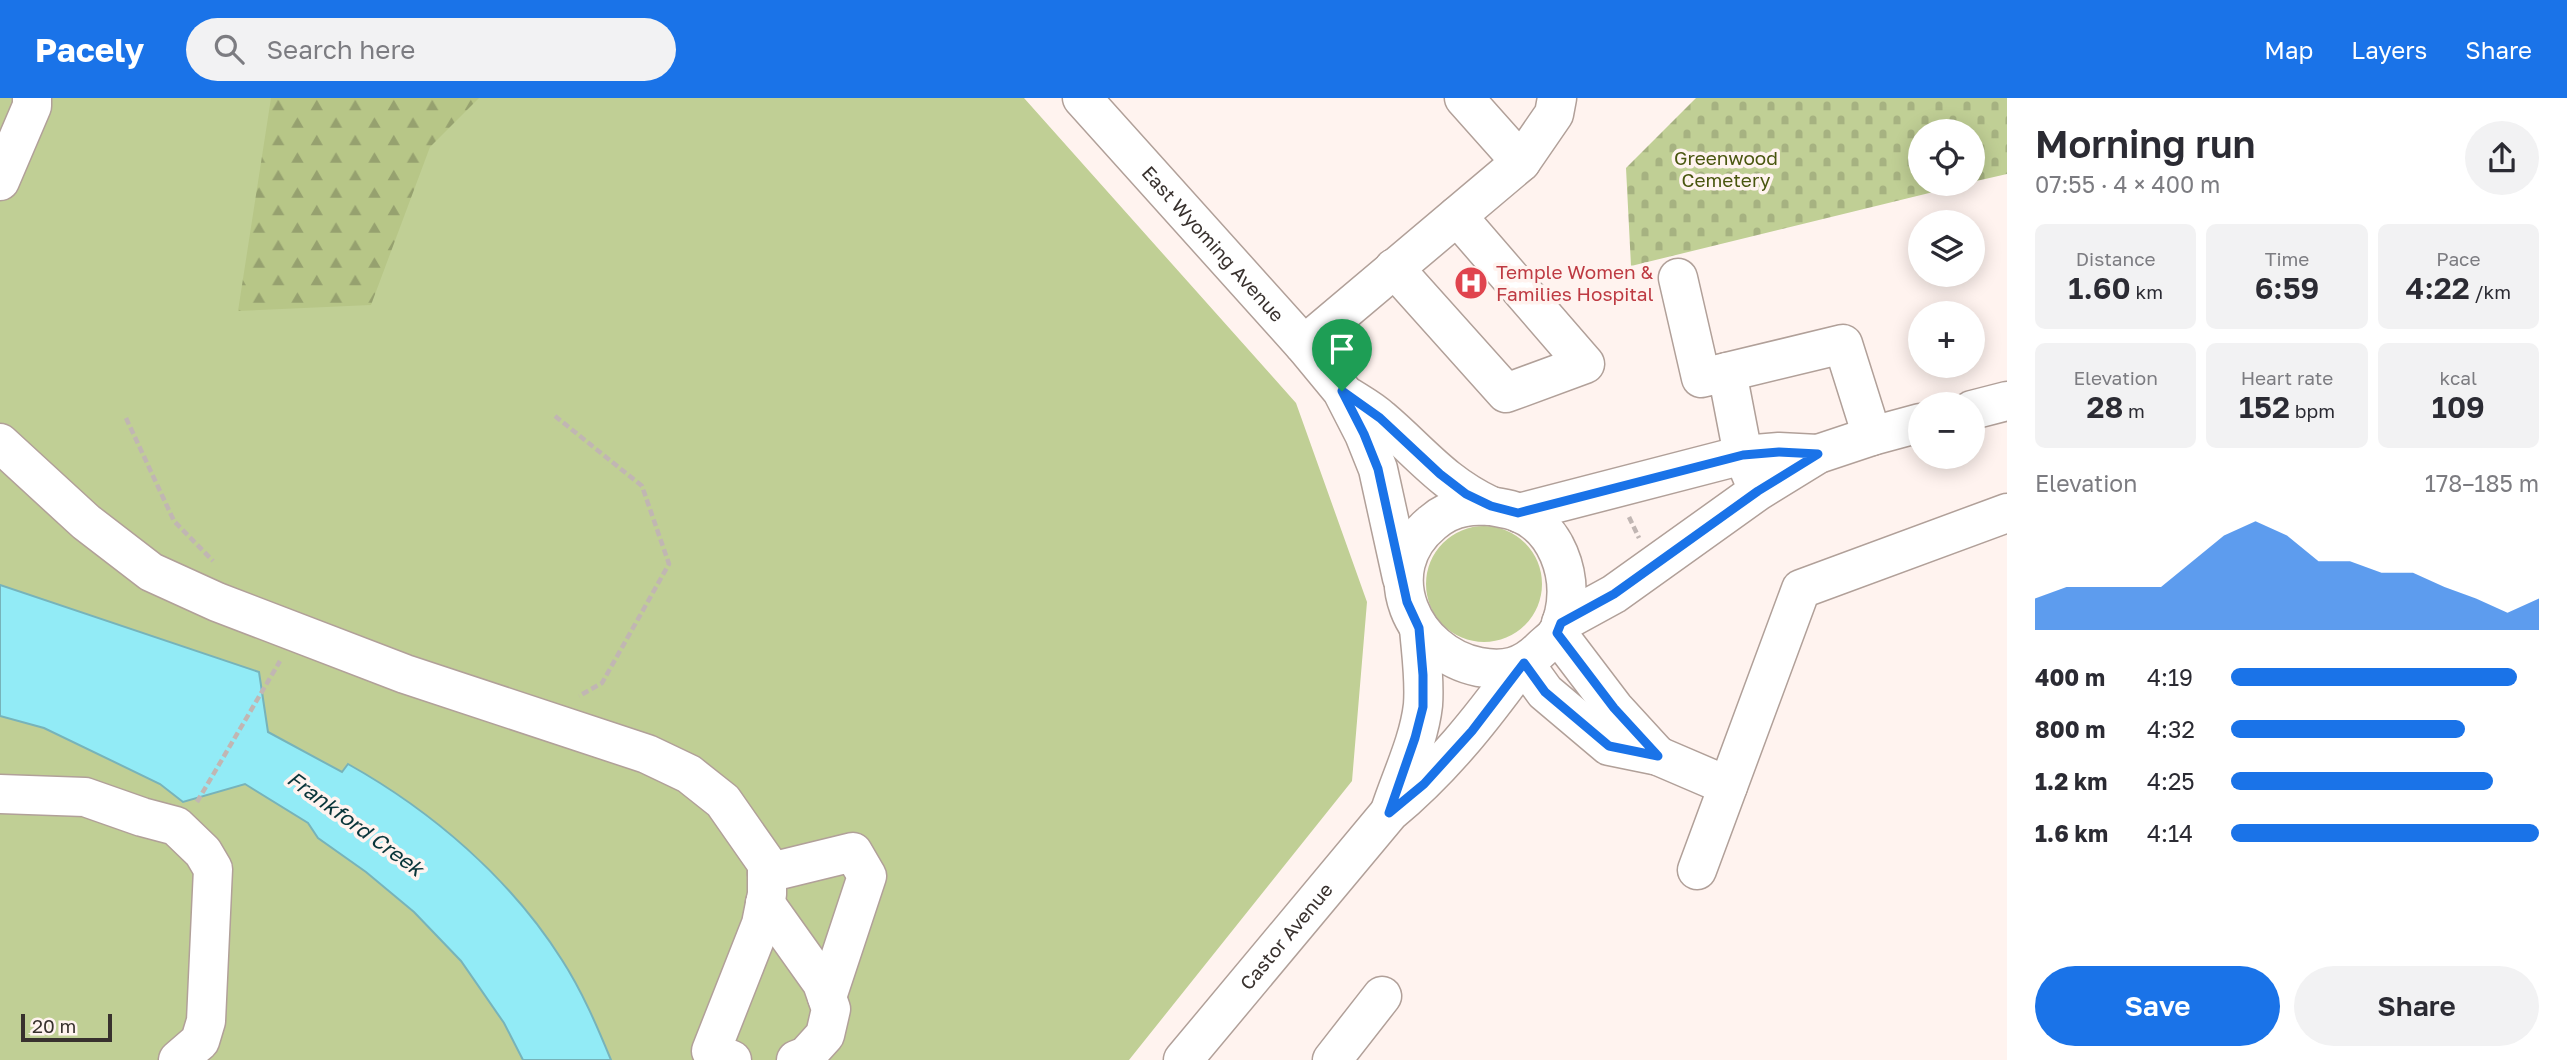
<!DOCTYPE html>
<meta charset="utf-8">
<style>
:root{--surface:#fff;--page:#f2f2f3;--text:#2b2b33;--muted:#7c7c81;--accent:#1a73e8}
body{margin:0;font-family:"Golos Text",sans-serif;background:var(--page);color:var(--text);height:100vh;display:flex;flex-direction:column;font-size:26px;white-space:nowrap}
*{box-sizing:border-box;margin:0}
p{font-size:23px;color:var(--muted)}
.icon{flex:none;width:38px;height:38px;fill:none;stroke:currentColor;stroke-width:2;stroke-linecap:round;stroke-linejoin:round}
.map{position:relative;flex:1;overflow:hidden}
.details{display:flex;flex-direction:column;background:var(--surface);width:560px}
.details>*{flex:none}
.tools{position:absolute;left:1908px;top:21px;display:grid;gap:14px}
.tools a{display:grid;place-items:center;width:77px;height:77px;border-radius:50%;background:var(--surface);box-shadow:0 4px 18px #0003;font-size:35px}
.scale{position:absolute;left:21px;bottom:18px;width:91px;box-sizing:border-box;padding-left:7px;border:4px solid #38312e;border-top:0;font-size:19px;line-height:24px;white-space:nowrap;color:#38312e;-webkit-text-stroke:5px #fff3ef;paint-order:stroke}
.pin{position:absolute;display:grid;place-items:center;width:60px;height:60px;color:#fff;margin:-72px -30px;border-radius:50% 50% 50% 0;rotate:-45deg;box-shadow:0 0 7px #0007}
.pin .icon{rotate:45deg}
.round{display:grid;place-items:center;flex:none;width:74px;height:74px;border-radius:37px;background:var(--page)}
.overview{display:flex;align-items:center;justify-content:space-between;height:119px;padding:0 28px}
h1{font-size:38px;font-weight:600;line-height:52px}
.metrics{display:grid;grid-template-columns:repeat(3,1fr);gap:10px;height:119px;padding:7px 28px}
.metrics div{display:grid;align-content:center;border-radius:10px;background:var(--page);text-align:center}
.metrics b{font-size:30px;font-weight:600}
.metrics small{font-size:19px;font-weight:400}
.metrics p{font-size:19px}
.chart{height:196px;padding:14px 28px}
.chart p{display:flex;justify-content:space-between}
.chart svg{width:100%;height:126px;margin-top:7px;fill:var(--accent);opacity:.7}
.button{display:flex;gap:14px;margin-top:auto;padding:14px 28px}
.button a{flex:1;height:80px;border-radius:42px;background:var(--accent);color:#fff;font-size:28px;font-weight:600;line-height:80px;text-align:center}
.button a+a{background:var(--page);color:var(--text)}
ul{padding:0 28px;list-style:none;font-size:23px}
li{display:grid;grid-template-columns:112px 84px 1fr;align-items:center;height:52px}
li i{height:18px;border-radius:9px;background:var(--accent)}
header{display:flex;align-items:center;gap:42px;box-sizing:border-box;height:98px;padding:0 35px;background:var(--accent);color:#fff}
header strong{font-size:33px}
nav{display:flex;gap:38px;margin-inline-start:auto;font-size:24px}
.search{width:490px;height:63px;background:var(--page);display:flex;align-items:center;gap:18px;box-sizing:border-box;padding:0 24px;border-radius:38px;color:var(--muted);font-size:26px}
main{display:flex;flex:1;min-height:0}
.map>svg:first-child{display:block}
</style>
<header>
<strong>Pacely</strong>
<div class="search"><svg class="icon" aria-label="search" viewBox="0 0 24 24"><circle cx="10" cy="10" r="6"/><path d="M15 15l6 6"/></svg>Search here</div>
<nav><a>Map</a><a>Layers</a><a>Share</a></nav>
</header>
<main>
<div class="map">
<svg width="2007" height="962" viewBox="0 0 2007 962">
<defs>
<pattern id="forest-firs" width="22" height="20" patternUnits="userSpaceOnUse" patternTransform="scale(1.75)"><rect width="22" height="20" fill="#b7c687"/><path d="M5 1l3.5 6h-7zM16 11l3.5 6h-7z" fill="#96a16f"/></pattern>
<pattern id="cemetery-stones" width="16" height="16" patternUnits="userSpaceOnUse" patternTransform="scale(1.75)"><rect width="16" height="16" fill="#c0cf95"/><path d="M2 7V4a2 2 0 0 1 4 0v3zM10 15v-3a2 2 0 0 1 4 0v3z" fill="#a6b281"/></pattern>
</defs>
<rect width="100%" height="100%" fill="#fff3ef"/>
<!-- green -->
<path fill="#c0cf95" d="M0,0h1024l272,305 71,199 -15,179 -223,279h-1129z
M1426 486a58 58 0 1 1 116 0a58 58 0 1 1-116 0Z"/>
<!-- forest -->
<path fill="url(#forest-firs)" d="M271,0h208l-49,49 -59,158 -133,6z"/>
<!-- cemetery -->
<path fill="url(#cemetery-stones)" d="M1696,0h311v76l-35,8v-51h-52v53h46l-335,82 -5,-98z"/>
<!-- water -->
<path fill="#92ebf6" stroke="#77b3ba" stroke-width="2" d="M0,487l259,87 9,60 74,40 6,-8c84,47 162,114 214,196 20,31 35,66 49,100h-88l-19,-37 -43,-62 -47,-49 -48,-40 -48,-34 -10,-15 -63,-39 -62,18 -23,-18 -116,-56 -44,-12z"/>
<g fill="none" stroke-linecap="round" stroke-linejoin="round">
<defs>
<g id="minor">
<path id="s1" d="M1082,0l222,247 38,46 22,43 14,35 24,109"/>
<path d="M1464,0l57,64"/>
<path d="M0,83l32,-75v-8"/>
<path d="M1394,170l112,125 79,-29 -128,-148"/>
<path d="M1678,180l23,100 26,-6 16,83 13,31"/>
<path d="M1304,247l217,-183 33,-48 3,-16"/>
<path d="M1727,274l116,-28 29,92"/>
<path d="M1349,299c11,7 22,13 32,22 39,33 61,64 110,87"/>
<path d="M0,345l86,79 65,50 66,30 188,72 242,80 42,20 34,27 44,63v30l-6,30 -50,127 21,9"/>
<path d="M1557,535l57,75 44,48"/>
<path d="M1524,565l21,29 64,54 49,10 70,30"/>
<path d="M0,696l85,3 57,20 34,9 27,26 10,17 -7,152 -6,20 -22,19"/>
<path d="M1697,772l104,-281 206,-76"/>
<path d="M767,775l86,-21 14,24 -40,121"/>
<path d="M765,805l57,80 9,26 -6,26 -19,21 -10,4"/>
<path d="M1332,962l50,-64"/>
</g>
<g id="major">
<path d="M1972,312l35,-9"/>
<path d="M1491,408c9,2 18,3 26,6 40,15 56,63 47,102 -2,6 -3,14 -7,20 -4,5 -11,10 -16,15 -18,18 -36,23 -62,18 -66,-13 -105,-96 -47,-144 9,-8 21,-14 33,-16 8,-2 18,-1 26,-1z"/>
<path d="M1519,415l224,-58 36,-3 39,2"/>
<path d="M1561,525l53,-29 144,-103 60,-37 54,-18 48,-13"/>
<path d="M1390,713c11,-34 29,-70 33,-106 2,-26 -2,-52 -4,-77"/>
<path id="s2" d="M1183,962l206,-247c53,-44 91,-92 131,-147"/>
</g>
</defs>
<!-- minor casing -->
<use href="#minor" stroke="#b1a099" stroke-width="41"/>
<!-- major casing -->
<use href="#major" stroke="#b1a099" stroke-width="41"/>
<!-- path -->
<path stroke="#c1b6b3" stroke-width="4.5" stroke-dasharray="7 3.5" stroke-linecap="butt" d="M555,318l87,70 27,78 -67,119 -23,13
M126,320l48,103 39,40
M1629,419l10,21
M197,704l83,-141"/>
<!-- minor -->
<use href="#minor" stroke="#fff" stroke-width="38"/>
<!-- major -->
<use href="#major" stroke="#fff" stroke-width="38"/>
</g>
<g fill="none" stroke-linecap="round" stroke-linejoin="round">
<defs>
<path id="route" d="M1342,293l38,27 60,56 26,20 25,12 27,7 225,-58 36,-3 39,2 -60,37 -144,103 -53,29 -4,10 57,75 44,48 -49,-10 -64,-54 -21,-29 -52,68 -48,53 -35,29 26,-75 8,-31v-32l-4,-47 -12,-26 -29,-133 -14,-35z"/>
</defs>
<!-- route casing -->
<use href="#route" stroke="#fff" stroke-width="14"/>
<!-- route -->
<use href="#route" stroke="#1a73e8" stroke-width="9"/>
</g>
<!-- icons -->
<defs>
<symbol id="hospital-disc" viewBox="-11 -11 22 22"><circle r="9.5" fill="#e0444e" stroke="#fff3ef"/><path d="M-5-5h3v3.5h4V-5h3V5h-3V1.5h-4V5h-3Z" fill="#fff"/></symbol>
</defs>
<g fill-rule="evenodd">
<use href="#hospital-disc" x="1452" y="166" width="38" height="38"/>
</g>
<g text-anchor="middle" stroke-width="7" stroke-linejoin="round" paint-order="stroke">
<!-- park labels -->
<g font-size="19" fill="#49560f" stroke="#fff3ef">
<text x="1726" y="67">Greenwood<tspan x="1726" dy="22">Cemetery</tspan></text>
</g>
<!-- street labels -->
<g font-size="19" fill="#38312e" stroke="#fff3ef">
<text dy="7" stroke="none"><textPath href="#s1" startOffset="196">East Wyoming Avenue</textPath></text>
<text dy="7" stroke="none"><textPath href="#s2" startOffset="161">Castor Avenue</textPath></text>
</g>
<!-- health labels -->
<g font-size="19" fill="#be3a42" stroke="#fff3ef" text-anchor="start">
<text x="1496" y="181">Temple Women &amp;<tspan x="1496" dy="22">Families Hospital</tspan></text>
</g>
<!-- water labels -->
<g font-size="21" font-style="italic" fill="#09353a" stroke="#fff3ef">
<text transform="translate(355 726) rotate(36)" y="7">Frankford Creek</text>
</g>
</g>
</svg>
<div class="tools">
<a><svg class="icon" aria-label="locate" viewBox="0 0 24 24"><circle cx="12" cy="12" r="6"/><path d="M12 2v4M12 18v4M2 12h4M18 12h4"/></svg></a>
<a><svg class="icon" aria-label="layers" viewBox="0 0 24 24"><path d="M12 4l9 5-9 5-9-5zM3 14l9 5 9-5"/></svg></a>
<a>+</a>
<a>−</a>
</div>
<div class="scale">20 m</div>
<div class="pin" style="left:1342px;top:293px;background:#1e9e55"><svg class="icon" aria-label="arrive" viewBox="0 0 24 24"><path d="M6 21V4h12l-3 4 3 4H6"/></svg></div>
</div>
<section class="details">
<div class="overview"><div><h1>Morning run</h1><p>07:55 · 4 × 400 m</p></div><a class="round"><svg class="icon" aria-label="share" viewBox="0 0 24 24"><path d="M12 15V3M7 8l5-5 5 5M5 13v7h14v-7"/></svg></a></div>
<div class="metrics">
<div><p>Distance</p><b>1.60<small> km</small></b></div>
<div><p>Time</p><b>6:59</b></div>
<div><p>Pace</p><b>4:22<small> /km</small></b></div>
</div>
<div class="metrics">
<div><p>Elevation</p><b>28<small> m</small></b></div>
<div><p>Heart rate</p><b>152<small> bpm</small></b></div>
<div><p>kcal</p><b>109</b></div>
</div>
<div class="chart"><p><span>Elevation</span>178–185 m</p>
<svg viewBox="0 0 160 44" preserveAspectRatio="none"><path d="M0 44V33L10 29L20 29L30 29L40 29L50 20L60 11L70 6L80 11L90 20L100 20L110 24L120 24L130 29L140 33L150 38L160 33V44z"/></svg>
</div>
<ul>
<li><b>400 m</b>4:19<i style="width:93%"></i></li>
<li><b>800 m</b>4:32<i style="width:76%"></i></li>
<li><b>1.2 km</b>4:25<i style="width:85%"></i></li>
<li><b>1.6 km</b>4:14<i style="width:100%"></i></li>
</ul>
<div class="button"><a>Save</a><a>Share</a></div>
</section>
</main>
